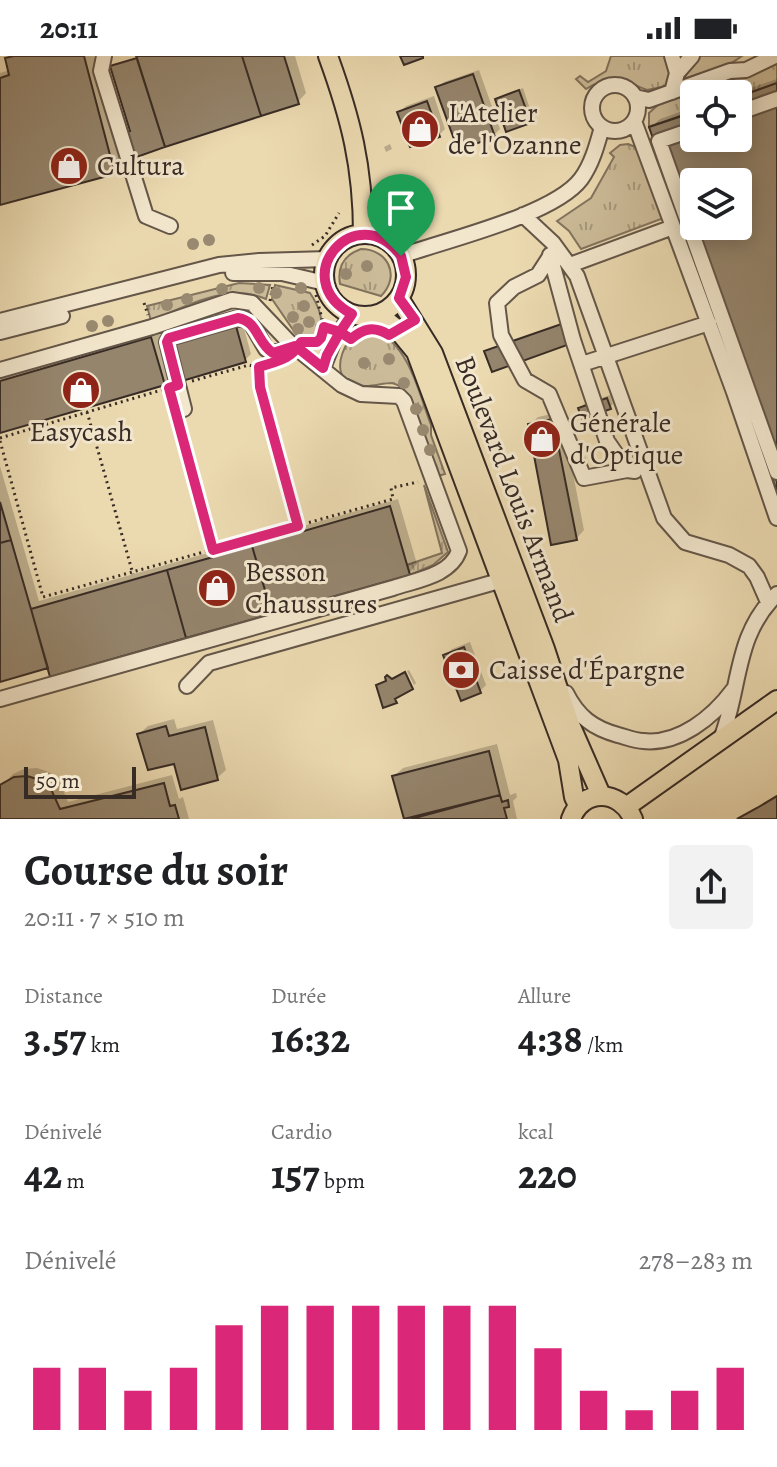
<!DOCTYPE html>
<html lang="fr">
<meta charset="utf-8">
<style>
:root{--surface:#fff;--page:#f2f2f2;--text:#202124;--muted:#757577;--accent:#db2777}
body{margin:0;font-family:Alegreya,serif;background:var(--page);color:var(--text);height:100vh;display:flex;flex-direction:column;font-size:30px;white-space:nowrap}
*{box-sizing:border-box;margin:0}
p{font-size:26px;color:var(--muted)}
.icon{flex:none;width:44px;height:44px;fill:none;stroke:currentColor;stroke-width:2;stroke-linecap:round;stroke-linejoin:round}
.map{position:relative;height:763px;overflow:hidden}
.panel{display:flex;flex-direction:column;background:var(--surface);flex:1}
.panel>*{flex:none}
.tools{position:absolute;left:680px;top:24px;display:grid;gap:16px}
.tools a{display:grid;place-items:center;width:72px;height:72px;border-radius:8px;background:var(--surface);box-shadow:0 4px 20px #0003;font-size:40px}
.scale{position:absolute;left:24px;bottom:20px;width:112px;box-sizing:border-box;padding-left:8px;border:4px solid #372b25;border-top:0;font-size:22px;line-height:28px;white-space:nowrap;color:#372b25;-webkit-text-stroke:6px #f2e6cc;paint-order:stroke}
.pin{position:absolute;display:grid;place-items:center;width:68px;height:68px;color:#fff;margin:-82px -34px;border-radius:50% 50% 50% 0;rotate:-45deg;box-shadow:0 0 8px #0007}
.pin .icon{rotate:45deg}
.round{display:grid;place-items:center;flex:none;width:84px;height:84px;border-radius:8px;background:var(--page)}
.overview{display:flex;align-items:center;justify-content:space-between;height:136px;padding:0 24px}
h1{font-size:44px;font-weight:700;line-height:60px}
.figures{display:grid;grid-template-columns:repeat(3,1fr);gap:12px;height:136px;padding:8px 24px}
.figures div{display:grid;align-content:center}
.figures b{font-size:40px;font-weight:700}
.figures small{font-size:22px;font-weight:400}
.figures p{font-size:22px}
.chart{height:224px;padding:16px 24px}
.chart p{display:flex;justify-content:space-between}
.chart svg{width:100%;height:144px;margin-top:8px;stroke:var(--accent);stroke-width:6}
.status{display:flex;justify-content:space-between;align-items:center;height:56px;padding:0 40px;background:var(--surface);direction:ltr}
.status svg{height:22px;fill:currentColor}
.map>svg:first-child{display:block}
.grass{fill:url(#grass-tufts);stroke:#82735e;stroke-width:2}
.shadow{fill:#0003;fill-rule:evenodd}
.building{fill:#95856d;stroke:#372b25;stroke-width:2;fill-rule:evenodd}
.lines{fill:none;stroke-linecap:round;stroke-linejoin:round}
.minor-casing{stroke:#645648;stroke-width:18}
.major-casing{stroke:#372b25;stroke-width:22}
.path{stroke:#372b25;stroke-width:3;stroke-dasharray:2 4;stroke-linecap:butt}
.minor{stroke:#f2e6cc;stroke-width:14}
.major{stroke:#ebd9b0;stroke-width:18}
.tree{fill:#988970}
.route-casing{stroke:#fff;stroke-width:16}
.route{stroke:#db2777;stroke-width:10}
.labels{text-anchor:middle;dominant-baseline:central;stroke-width:6;stroke-linejoin:round;paint-order:stroke}
.poi-label{font-size:28px;fill:#372b25;stroke:#f2e6cc;text-anchor:start}
.street-label{font-size:28px;fill:#372b25;stroke:#f2e6cc}
</style>
<div class="status"><b>20:11</b><svg viewBox="0 0 49 12"><path d="M0 12V9h3v3zM5 12V6h3v6zM10 12V3h3v9zM15 12V0h3v12zM26 1h20v11H26zM47 4h2v5h-2z"/></svg></div>
<div class="map">
<svg width="777" height="763" viewBox="0 0 777 763">
<defs>
<pattern id="grass-tufts" width="24" height="20" patternUnits="userSpaceOnUse" patternTransform="scale(2)"><rect width="24" height="20" fill="#ccbb98"/><path d="M3 7l-1-3M5 7V3M7 7l1-3M15 17l-1-3M17 17v-4M19 17l1-3" fill="none" stroke="#a6987c"/></pattern>
</defs>
<rect width="100%" height="100%" fill="#ebd9b0"/>
<filter id="stains"><feTurbulence type="fractalNoise" baseFrequency=".0025" numOctaves="4"/><feColorMatrix values="0 0 0 0 .2 0 0 0 0 .09 0 0 0 0 .02 0 0 0 .5 -.17"/></filter>
<radialGradient id="worn" r=".72"><stop offset=".6" stop-color="#630" stop-opacity="0"/><stop offset="1" stop-color="#630" stop-opacity=".3"/></radialGradient>
<path class="grass" d="M611 0H668L672 11 667 30 647 34C619 23 615 16 586 33L576 23 580 20 588 26 606 15Z
M699 0H742L733 6 683 25 693 5Z
M777 8V27L738 41V38H694V55L649 71V57L659 48Z
M628 88 638 92 662 158 661 163 581 193 569 175 557 165 591 142 614 101 610 97 620 89Z
M361 193C388 193 401 220 381 240L340 228C337 210 344 199 361 193Z
M239 227 270 229 266 243C229 226 184 251 151 265L147 250Z
M275 229 310 237C319 250 327 269 316 284L310 286 298 281 272 243Z
M376 275C410 290 419 338 431 369V379L445 418 437 420 408 342 398 329 392 327C383 327 375 330 366 330 334 330 336 305 349 284L354 287 364 277Z
M424 429 448 496 433 509 410 519 407 509 442 497Z"/>
<path class="shadow" d="M10 0H94L122 107 114 116 0 147V17L10 14 7 3Z
M139 0H295L306 37 298 46 129 76 131 74Z
M479 14 500 73 494 79 437 32 444 26Z
M777 23V430L651 71 660 63 694 51V82H738V38H733ZM694 126H738V170H694Z
M523 32 533 62 529 66 497 43Z
M434 40 445 73 439 79 400 56 406 50Z
M390 88 392 93 386 96 384 91Z
M242 265 251 298 245 304 174 289 180 283Z
M159 274 172 319 164 328 0 375V320Z
M610 339 613 348 609 352H580L584 348Z
M561 356 584 474 576 483 530 369 538 361Z
M0 410 39 545 398 443 417 508 409 517 0 624Z
M470 586 486 629 480 635 446 599 452 593Z
M409 614 416 627 414 629 407 615Z
M174 663 177 673 213 664 226 714 217 722 175 705 139 678 148 670Z
M497 688 510 739 516 737 517 741 513 745 517 763H406L394 720 403 712Z
M37 712 49 716 59 724 68 746 172 719 179 743 183 741 189 763H0V732L13 718 24 713Z
M777 739V763H736Z"/>
<path class="building" d="M14 0H84L115 118 0 149V22L9 19 5 2Z
M136 0H242L261 60 165 91Z
M242 0H284L299 48 261 60Z
M400 0H423V2L404 9Z
M137 2 165 91 134 102 126 76 130 75 110 10Z
M473 18 495 81 458 94 435 31Z
M777 27V435L759 390 649 71 694 56V82H738V41ZM694 126H738V170H694Z
M519 34 531 67 506 76 495 43Z
M427 45 440 81 410 91 397 56Z
M573 264 581 284 492 316 484 295Z
M236 270 246 306 182 325 171 289Z
M151 281 165 329 0 377V325Z
M607 342 611 353 582 363 578 352Z
M553 363 577 484 551 489 528 368Z
M0 446 11 484 0 487Z
M390 450 410 519 272 558 252 490Z
M11 484 48 612 0 626V487Z
M252 490 272 558 186 582 167 514Z
M167 514 186 582 50 621 31 553Z
M464 591 481 637 461 645 443 599Z
M405 616 413 633 395 643 397 647 383 652 376 629 386 625 385 621 387 619 392 623Z
M166 670 169 680 205 671 218 724 181 734 174 708 148 714 137 678Z
M489 695 500 739 404 763 392 720Z
M27 720 40 724 51 733 60 753 164 727 170 750 175 749 179 763H0V729L14 721Z
M500 739 502 746 508 744 509 751 504 752 507 763H411Z
M777 740V763H737L757 752Z"/>
<g class="lines">
<g class="minor-casing">
<path id="minor" d="M104 0 101 15 146 160 170 170
M672 0 677 17 672 36
M677 17 692 0
M592 52a23 23 0 1 1 46 0a23 23 0 1 1-46 0Z
M635 41 649 44 730 15 746 14 775 0
M738 57 777 43
M634 65 734 336 777 462
M694 73 659 85 777 416
M523 159 553 187 577 220 664 462 685 486 729 499 749 510 757 521 768 546
M550 199 573 284 607 385 627 414 635 415
M401 200C446 184 554 159 581 123 592 108 597 89 602 71
M549 202 538 219 514 231 497 247 501 279 525 324 549 338 584 422 627 414
M570 209 673 171
M233 217H282L325 227
M0 265 219 209 259 205 328 203
M0 276 62 260
M582 308 709 267
M323 312 334 284 352 258
M0 314 152 271 232 244 252 247 289 286 342 329 361 338 399 340 404 345 459 495C450 520 416 524 393 532L0 643
M184 353 167 286 169 282 238 262 250 265 266 293 273 297 295 290
M187 630 209 607 499 525
M566 637C578 661 593 672 618 679 626 681 635 685 643 685 679 689 713 661 733 634
M721 683C741 632 734 579 777 538"/>
</g>
<g class="major-casing">
<path id="major" d="M328 0C351 63 363 111 363 178
M324 219a41 41 0 1 1 82 0a41 41 0 1 1-82 0Z
M399 242 433 297 545 593 569 666 601 739
M378 258 398 274 416 296 568 704 574 741 578 749
M626 751 777 644
M571 763C582 732 621 733 633 763"/>
</g>
<path class="path" d="M312 189 325 180 339 157
M316 239 324 271
M270 245 273 229
M144 247 148 259
M267 308 259 311 260 331 298 470
M192 325 249 309 257 311
M87 356 133 518
M178 367 213 494
M0 382 165 333
M0 385 43 541 393 443 391 432 418 426"/>
<use href="#minor" class="minor"/>
<use href="#major" class="major"/>
</g>
<g class="tree">
<circle cx="209" cy="184" r="6"/>
<circle cx="193" cy="188" r="6"/>
<circle cx="367" cy="210" r="6"/>
<circle cx="346" cy="218" r="6"/>
<circle cx="259" cy="232" r="6"/>
<circle cx="301" cy="232" r="6"/>
<circle cx="222" cy="233" r="6"/>
<circle cx="276" cy="237" r="6"/>
<circle cx="187" cy="243" r="6"/>
<circle cx="167" cy="249" r="6"/>
<circle cx="304" cy="250" r="6"/>
<circle cx="293" cy="261" r="6"/>
<circle cx="108" cy="265" r="6"/>
<circle cx="309" cy="266" r="6"/>
<circle cx="92" cy="270" r="6"/>
<circle cx="298" cy="273" r="6"/>
<circle cx="389" cy="303" r="6"/>
<circle cx="364" cy="307" r="6"/>
<circle cx="404" cy="327" r="6"/>
<circle cx="416" cy="353" r="6"/>
<circle cx="423" cy="374" r="6"/>
<circle cx="430" cy="394" r="6"/>
</g>
<g class="lines">
<g class="route-casing">
<path id="route" d="M401 200C357 140 285 222 352 258L340 276 324 271 321 282 317 286H301C292 303 278 305 259 311L260 331 298 470 213 494 169 332 178 329 167 286 169 282 238 262C258 265 257 287 273 297L295 290 298 292 323 312 327 299 340 276 351 283C364 272 374 270 389 279L415 264 399 242 406 221 401 200"/>
</g>
<use href="#route" class="route"/>
</g>
<defs>
<g id="shop-disc" transform="scale(2)"><circle r="9.5" fill="#8f2418" stroke="#f2e6cc"/><path d="M-5-2.5h2.3a2.7 3.5 0 0 1 5.4 0H5L5.5 6h-11ZM-1.5-2.5h3a1.5 2.3 0 0 0-3 0Z" fill="#fff"/></g>
<g id="bank-disc" transform="scale(2)"><circle r="9.5" fill="#8f2418" stroke="#f2e6cc"/><path d="M-6-4H6V4H-6ZM0-2.3a2.3 2.3 0 1 0 0 4.6a2.3 2.3 0 1 0 0-4.6Z" fill="#fff"/></g>
</defs>
<g fill-rule="evenodd">
<use href="#shop-disc" x="420" y="73"/>
<use href="#shop-disc" x="69" y="110"/>
<use href="#shop-disc" x="81" y="334"/>
<use href="#shop-disc" x="542" y="383"/>
<use href="#shop-disc" x="217" y="532"/>
<use href="#bank-disc" x="461" y="614"/>
</g>
<g class="labels">
<g class="poi-label">
<text x="448" y="57">L'Atelier<tspan x="448" dy="32">de l'Ozanne</tspan></text>
<text x="97" y="110">Cultura</text>
<text x="570" y="367">Générale<tspan x="570" dy="32">d'Optique</tspan></text>
<text x="81" y="376" text-anchor="middle">Easycash</text>
<text x="245" y="516">Besson<tspan x="245" dy="32">Chaussures</tspan></text>
<text x="489" y="614">Caisse d'Épargne</text>
</g>
<g class="street-label">
<text transform="translate(514 433) rotate(69)">Boulevard Louis Armand</text>
</g>
</g>
<rect width="100%" height="100%" filter="url(#stains)"/>
<rect width="100%" height="100%" fill="url(#worn)"/>
</svg>
<div class="tools">
<a><svg class="icon" aria-label="locate" viewBox="0 0 24 24"><circle cx="12" cy="12" r="6"/><path d="M12 2v4M12 18v4M2 12h4M18 12h4"/></svg></a>
<a><svg class="icon" aria-label="layers" viewBox="0 0 24 24"><path d="M12 4l9 5-9 5-9-5zM3 14l9 5 9-5"/></svg></a>
</div>
<div class="scale">50 m</div>
<div class="pin" style="left:401px;top:200px;background:#1e9e55"><svg class="icon" aria-label="arrive" viewBox="0 0 24 24"><path d="M6 21V4h12l-3 4 3 4H6"/></svg></div>
</div>
<section class="panel">
<div class="overview"><div><h1>Course du soir</h1><p>20:11 · 7 × 510 m</p></div><a class="round"><svg class="icon" aria-label="share" viewBox="0 0 24 24"><path d="M12 15V3M7 8l5-5 5 5M5 13v7h14v-7"/></svg></a></div>
<div class="figures">
<div><p>Distance</p><b>3.57<small> km</small></b></div>
<div><p>Durée</p><b>16:32</b></div>
<div><p>Allure</p><b>4:38<small> /km</small></b></div>
</div>
<div class="figures">
<div><p>Dénivelé</p><b>42<small> m</small></b></div>
<div><p>Cardio</p><b>157<small> bpm</small></b></div>
<div><p>kcal</p><b>220</b></div>
</div>
<div class="chart"><p><span>Dénivelé</span>278–283 m</p>
<svg viewBox="0 0 160 44" preserveAspectRatio="none"><path d="M5 44V25M15 44V25M25 44V32M35 44V25M45 44V12M55 44V6M65 44V6M75 44V6M85 44V6M95 44V6M105 44V6M115 44V19M125 44V32M135 44V38M145 44V32M155 44V25"/></svg>
</div>
</section>
